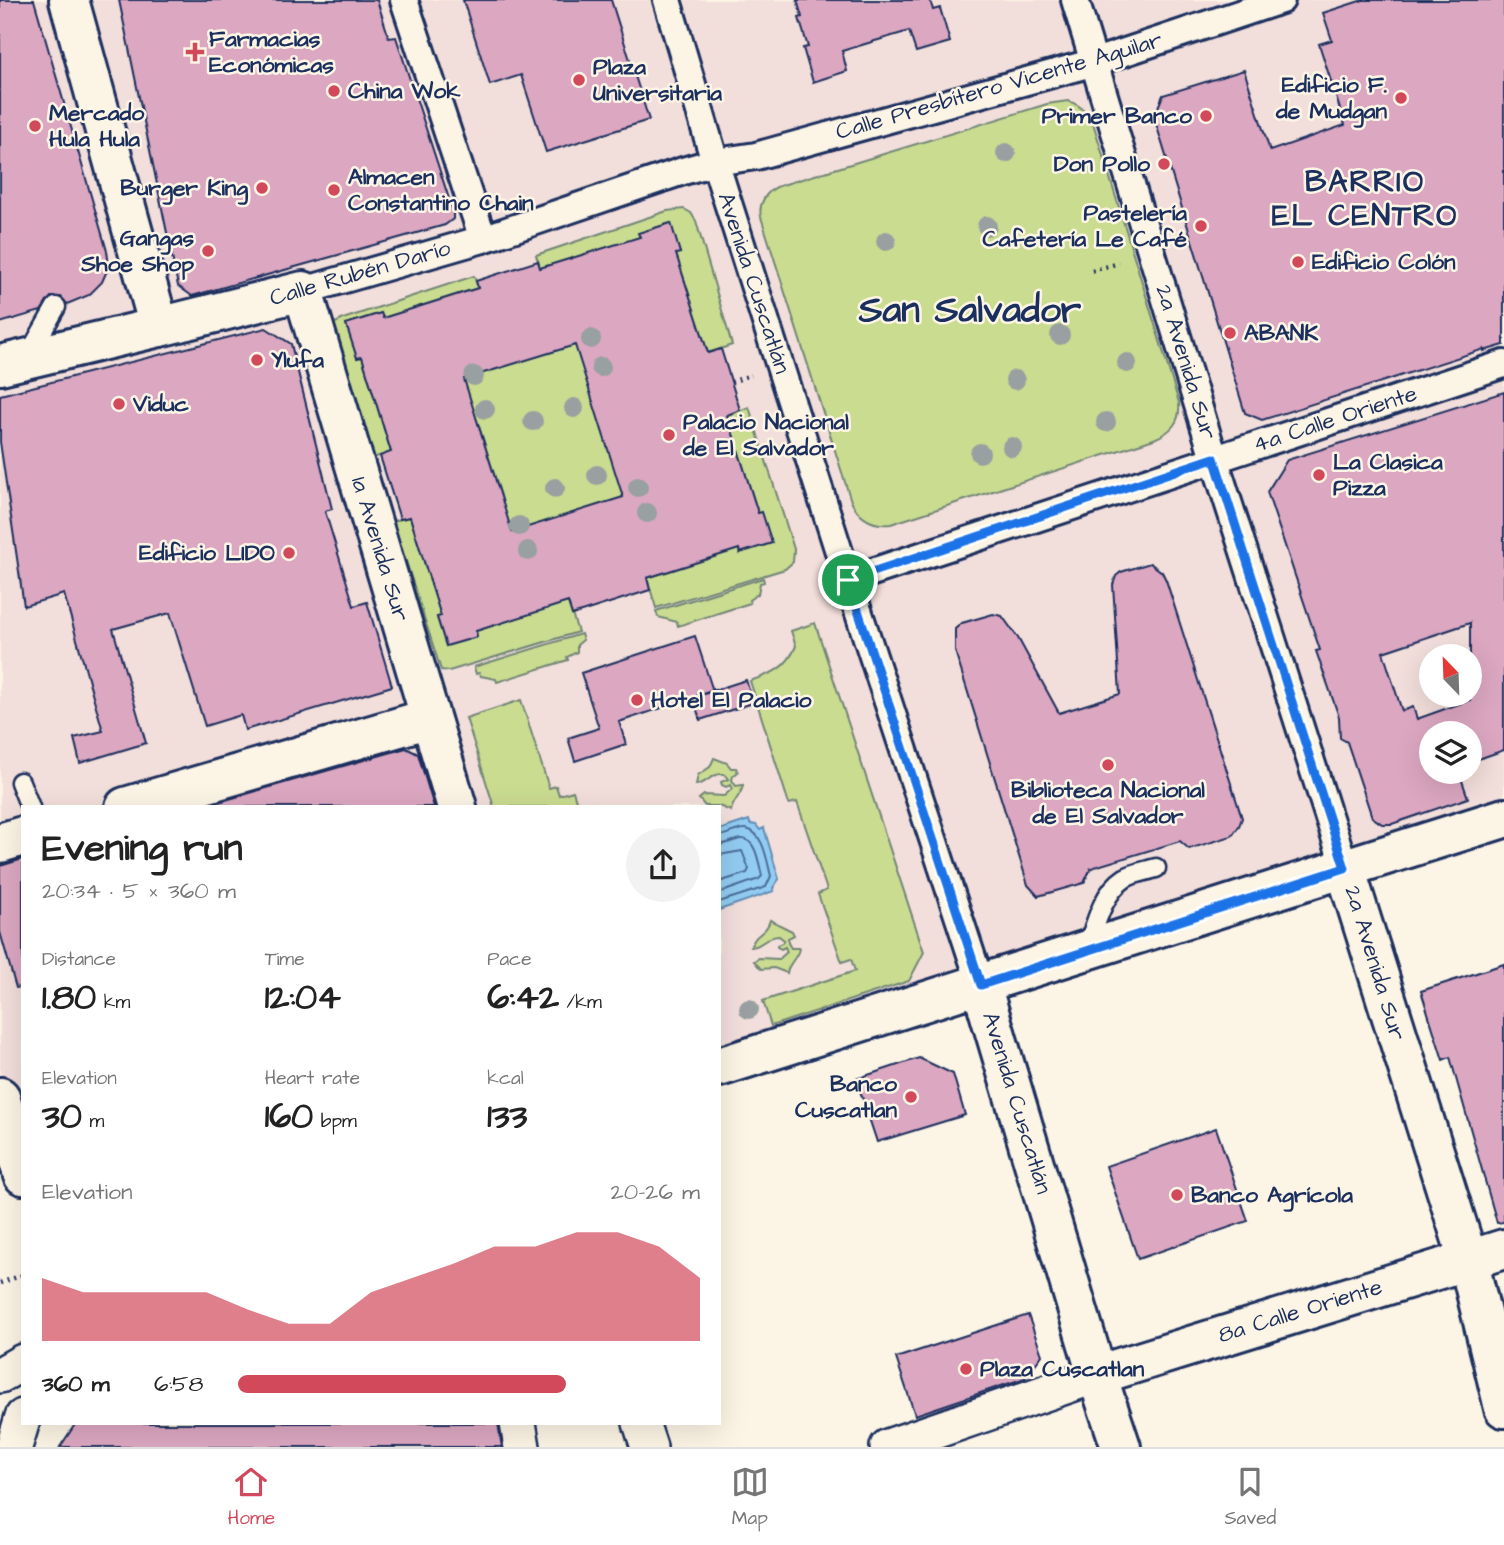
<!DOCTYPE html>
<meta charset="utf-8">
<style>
:root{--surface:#fff;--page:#f2f2f2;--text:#222;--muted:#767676;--line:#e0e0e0;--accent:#d1495b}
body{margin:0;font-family:"Architects Daughter",sans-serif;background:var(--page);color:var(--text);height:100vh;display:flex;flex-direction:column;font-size:26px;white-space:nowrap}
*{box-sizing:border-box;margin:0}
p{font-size:23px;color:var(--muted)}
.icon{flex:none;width:38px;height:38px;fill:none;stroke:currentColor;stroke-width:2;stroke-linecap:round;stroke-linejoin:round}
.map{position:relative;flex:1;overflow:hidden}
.side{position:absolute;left:21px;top:805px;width:700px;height:620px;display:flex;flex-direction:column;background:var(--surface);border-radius:0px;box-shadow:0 7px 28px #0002}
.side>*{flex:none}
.needle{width:46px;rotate:337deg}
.fabs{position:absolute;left:1419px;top:644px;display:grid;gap:14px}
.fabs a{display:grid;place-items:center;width:63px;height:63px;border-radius:50%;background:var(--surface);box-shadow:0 7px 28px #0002;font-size:35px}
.pin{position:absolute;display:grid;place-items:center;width:60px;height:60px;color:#fff;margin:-30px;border:4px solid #fff;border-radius:50%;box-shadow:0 2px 7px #0007}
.round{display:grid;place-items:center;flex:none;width:74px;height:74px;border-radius:37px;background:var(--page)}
.head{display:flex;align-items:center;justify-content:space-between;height:119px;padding:0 21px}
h1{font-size:38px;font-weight:800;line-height:52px}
.figures{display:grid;grid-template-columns:repeat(3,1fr);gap:10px;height:119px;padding:7px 21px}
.figures div{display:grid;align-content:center}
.figures b{font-size:35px;font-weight:800}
.figures small{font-size:19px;font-weight:400}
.figures p{font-size:19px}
.chart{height:196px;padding:14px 21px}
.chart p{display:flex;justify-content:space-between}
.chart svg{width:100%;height:126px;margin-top:7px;fill:var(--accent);opacity:.7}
ul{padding:0 21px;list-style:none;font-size:23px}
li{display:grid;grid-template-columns:112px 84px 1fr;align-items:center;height:52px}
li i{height:18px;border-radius:9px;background:var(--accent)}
.tabs{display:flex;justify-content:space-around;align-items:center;height:98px;border-top:2px solid var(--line);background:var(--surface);font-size:19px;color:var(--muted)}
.tabs a{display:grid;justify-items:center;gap:4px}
.tabs .current{color:var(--accent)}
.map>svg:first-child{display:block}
.built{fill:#f2deda;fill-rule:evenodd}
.green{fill:#cadc90;stroke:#728677;stroke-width:2}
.water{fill:#92ccf2;stroke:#628db7;stroke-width:2}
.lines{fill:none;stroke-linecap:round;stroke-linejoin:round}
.shore{stroke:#4b6e99;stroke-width:2}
.building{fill:#dca7c1;stroke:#1b2f5e;stroke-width:2;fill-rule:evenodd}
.service-casing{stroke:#1b2f5e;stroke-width:23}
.pedestrian-casing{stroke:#1b2f5e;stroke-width:32}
.minor-casing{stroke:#1b2f5e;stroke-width:40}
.tertiary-casing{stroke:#1b2f5e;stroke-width:44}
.secondary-casing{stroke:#1b2f5e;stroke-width:44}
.path{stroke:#1b2f5e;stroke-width:4.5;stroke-dasharray:2 5;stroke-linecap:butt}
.service{stroke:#fcf5e5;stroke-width:18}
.pedestrian{stroke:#fcf5e5;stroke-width:26}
.minor{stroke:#fcf5e5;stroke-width:35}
.tertiary{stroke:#fcf5e5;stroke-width:38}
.secondary{stroke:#fcf5e5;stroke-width:38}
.tree{fill:#98a0a1}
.route-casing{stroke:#fff;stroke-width:14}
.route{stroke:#1a73e8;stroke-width:9}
.poi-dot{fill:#d1495b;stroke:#fcf5e5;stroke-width:2.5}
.labels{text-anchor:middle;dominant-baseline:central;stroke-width:5;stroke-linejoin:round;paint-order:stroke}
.poi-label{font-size:23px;font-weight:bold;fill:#1b2f5e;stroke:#fcf5e5;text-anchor:start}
.street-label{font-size:23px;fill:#1b2f5e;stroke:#fcf5e5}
.district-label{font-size:30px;font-weight:bold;letter-spacing:2px;fill:#1b2f5e;stroke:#fcf5e5}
.town-label{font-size:37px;font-weight:bold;fill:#1b2f5e;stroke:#fcf5e5}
</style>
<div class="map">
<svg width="1504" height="1447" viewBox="0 0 1504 1447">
<rect width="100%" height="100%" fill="#fcf5e5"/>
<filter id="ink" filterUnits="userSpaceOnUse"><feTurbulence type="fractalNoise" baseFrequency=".0143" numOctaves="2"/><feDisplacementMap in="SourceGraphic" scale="14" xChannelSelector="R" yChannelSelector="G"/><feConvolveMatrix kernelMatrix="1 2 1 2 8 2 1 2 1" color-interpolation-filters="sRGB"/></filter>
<g filter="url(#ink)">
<path class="built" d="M0 0H1504V808L719 1054V807H23V1156L0 1082ZM1432 656H1470V695H1432ZM1432 733H1470V772H1432Z"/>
<path class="green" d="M1068 101C1081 105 1088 113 1094 126L1179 403C1181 422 1171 432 1154 439L891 524C873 526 859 518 851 501L761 217C758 204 766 191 779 186L1047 104Z
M684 209 691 213 696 221 732 345 708 353 676 254 680 253 670 223 639 233 640 237 540 268 536 255 667 211Z
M474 276 478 288 383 318 381 313 346 324 357 357H362L391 452 373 458 334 332 335 323 346 318Z
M565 315 673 518 516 567 501 496 477 420 449 352 494 370 574 345Z
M749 407 794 549 793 562 785 569 656 608 647 578 739 549 740 553 758 513 727 415Z
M410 517 441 616 437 618 446 646 477 637 476 631 568 602 578 632 449 671 441 670 393 521Z
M763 578 764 582 760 583 758 594 749 600 750 603 678 626 677 622 658 617 656 611Z
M815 623 924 952 909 981 771 1026 763 1001 855 971 851 959 842 962 818 894 827 890 797 802 789 804 750 681C772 674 787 668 796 646L791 631Z
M581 634 583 640 577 645V652L567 657 568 660 497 682 496 679 481 676 479 673 476 674 474 667Z
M521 700 549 788 556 786 559 795 573 791 578 807H494L466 718Z
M714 758 727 763 731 768H736L738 772 733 776 732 780 736 786 743 785C742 795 733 800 731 811L719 806H705L699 799 704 795 724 796 732 789 730 785 726 787 722 785 721 782 728 779 724 774C711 773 707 784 696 785L698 775 710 767Z
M770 920 792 931 794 935 788 938V943L791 948H799C798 958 788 963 787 973L774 968 761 969 754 961 759 958 779 959 787 952 785 947 781 949 777 947V945L782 943 784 940 779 936C765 936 762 947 751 947 755 932 766 935 770 920Z"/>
<path class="water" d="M749 820 750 824 756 825 760 830 764 828 779 879 773 888 774 891 719 910V830Z"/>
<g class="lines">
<path class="shore" d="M719 836C728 835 738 828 746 829 764 832 767 862 771 876L766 887 719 902
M719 845C727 844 734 840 741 839 756 837 759 865 762 876L759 879 719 893
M719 855 742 851 749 869 747 873 719 882"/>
</g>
<path class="building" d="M0 0H34L107 251 109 266 102 282 89 295 67 304 61 297H51L41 311 0 323Z
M119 0H377L389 38 396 37 453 211V219L445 225 192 296 178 286Z
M463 0H611L649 120 546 152 521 75 490 85Z
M797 0H930L933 10 940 8 950 42 916 52 909 31 875 41 842 51 847 71 813 82 803 48 808 47 799 18 802 17Z
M1363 0H1504V345L1484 351V349L1262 420 1245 413 1154 117 1163 95 1244 70 1270 151 1345 125 1319 44 1332 40 1323 13Z
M671 223 680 253 676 254 708 353 721 349 740 410 727 415 758 513 762 512 772 543 740 553 739 549 647 578 650 590 572 615 568 602 476 631 477 637 446 646 437 617 441 616 410 517 400 519 380 456 391 452 362 357 357 358 346 324 381 313 383 318 478 288 476 281 538 261 540 268 640 237 638 233ZM575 345 623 497 512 532 464 379Z
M266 328 291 344 332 509 325 511 354 606 367 602 392 686 245 730 241 715 205 726 170 613 113 629 146 743 80 763 74 738 103 731 64 594 24 606 0 442V395Z
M1504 392V750L1470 762V733H1432V772H1459L1468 798 1392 824H1382L1372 817 1347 742 1340 738 1339 717 1316 651 1320 650 1267 492 1287 460ZM1470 623V700L1417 719 1413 707 1402 711 1383 652Z
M1150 563 1162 572 1166 580 1242 818 1239 826 1232 836 1189 849 1180 841 1091 868 1084 883 1038 896 1028 885 955 651V629L962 623 993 614 1002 616 1018 638 1059 713 1120 694 1113 585 1116 576 1121 572Z
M695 636 713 691 619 722 626 744 575 761 568 738 599 728 581 673Z
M746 680 753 703 700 720 693 697Z
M406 748 418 754 434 807H216L215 803Z
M23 859V987L16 988 0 932V866Z
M1504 964V1222L1497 1223 1450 1057 1443 1060 1421 991Z
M919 1058 953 1074 965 1115 877 1142 856 1079Z
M1216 1128 1248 1221 1138 1259 1106 1166Z
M1028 1315 1042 1355 1025 1378 915 1415 896 1358Z
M76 1423H498L502 1447H60Z"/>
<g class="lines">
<g class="service-casing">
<path id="service" d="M28 356 56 307
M20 782 30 807
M1087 950C1095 926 1102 893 1125 878 1133 873 1147 871 1156 868"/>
</g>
<g class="pedestrian-casing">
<path id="pedestrian" d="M404 0 483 239
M667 0 715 162 848 580 981 985
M1075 0 1214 458 1345 868
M303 291 483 239 683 171 715 162 756 156 1095 62 1281 0
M848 580 1504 364"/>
</g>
<g class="minor-casing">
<path id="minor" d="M0 1375 23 1362
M518 1423 522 1447
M641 1423 649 1447
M14 1447 23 1417
M888 1447 1097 1375"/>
</g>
<g class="tertiary-casing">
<path id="tertiary" d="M159 327 303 291 457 807
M125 807 430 718
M0 843 23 836
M981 985 1097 1375
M719 1067 1345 868
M0 1097 23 1175"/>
</g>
<g class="secondary-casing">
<path id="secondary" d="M0 365 159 327 69 0
M1504 818 1345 868 1468 1259 1504 1408
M1121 1447 1097 1375 1504 1249"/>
</g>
<path class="path" d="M1092 271 1119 263
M731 382 751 375
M0 1283 23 1275"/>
<use href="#service" class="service"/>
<use href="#pedestrian" class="pedestrian"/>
<use href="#minor" class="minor"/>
<use href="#tertiary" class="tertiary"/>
<use href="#secondary" class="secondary"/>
</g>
<g class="tree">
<circle cx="1006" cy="153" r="10"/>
<circle cx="987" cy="226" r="10"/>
<circle cx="886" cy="241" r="10"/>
<circle cx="1060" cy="335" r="10"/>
<circle cx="591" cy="339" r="10"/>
<circle cx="1127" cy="363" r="10"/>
<circle cx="601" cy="367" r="10"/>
<circle cx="474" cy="376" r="10"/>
<circle cx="1015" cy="380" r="10"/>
<circle cx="574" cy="408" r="10"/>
<circle cx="485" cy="409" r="10"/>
<circle cx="533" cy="421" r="10"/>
<circle cx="1106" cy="422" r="10"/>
<circle cx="1012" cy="447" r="10"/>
<circle cx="980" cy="453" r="10"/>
<circle cx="597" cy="475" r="10"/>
<circle cx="638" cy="487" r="10"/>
<circle cx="555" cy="488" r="10"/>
<circle cx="647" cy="513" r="10"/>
<circle cx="519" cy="526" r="10"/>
<circle cx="528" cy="551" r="10"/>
<circle cx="749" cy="1009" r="10"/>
</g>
</g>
<g class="lines" filter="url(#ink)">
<g class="route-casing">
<path id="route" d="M1214 458 1345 868 981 985 848 580Z"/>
</g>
<use href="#route" class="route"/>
</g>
<g class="poi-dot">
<path d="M191.5 41.5h7v7h7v7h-7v7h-7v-7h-7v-7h7z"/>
<circle cx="579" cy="80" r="7"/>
<circle cx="334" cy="91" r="7"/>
<circle cx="1401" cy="98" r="7"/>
<circle cx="1206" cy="116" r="7"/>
<circle cx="35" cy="126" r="7"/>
<circle cx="1164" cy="164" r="7"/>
<circle cx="262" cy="188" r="7"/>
<circle cx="334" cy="190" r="7"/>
<circle cx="1201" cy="226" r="7"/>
<circle cx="208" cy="251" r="7"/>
<circle cx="1298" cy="262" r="7"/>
<circle cx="1230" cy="333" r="7"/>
<circle cx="257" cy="360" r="7"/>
<circle cx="119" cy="404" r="7"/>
<circle cx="669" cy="435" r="7"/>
<circle cx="1319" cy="475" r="7"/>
<circle cx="289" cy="553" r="7"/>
<circle cx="637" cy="700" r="7"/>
<circle cx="1108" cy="765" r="7"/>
<circle cx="911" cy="1097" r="7"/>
<circle cx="1177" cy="1195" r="7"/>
<circle cx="966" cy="1369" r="7"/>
</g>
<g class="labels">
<g class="poi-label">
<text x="209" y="39">Farmacias<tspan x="209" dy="26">Económicas</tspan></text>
<text x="593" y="67">Plaza<tspan x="593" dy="26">Universitaria</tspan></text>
<text x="1387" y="85" text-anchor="end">Edificio F.<tspan x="1387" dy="26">de Mudgan</tspan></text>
<text x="348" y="91">China Wok</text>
<text x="49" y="113">Mercado<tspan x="49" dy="26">Hula Hula</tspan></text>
<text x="1192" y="116" text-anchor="end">Primer Banco</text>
<text x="1150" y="164" text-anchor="end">Don Pollo</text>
<text x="348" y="177">Almacen<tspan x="348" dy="26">Constantino Chain</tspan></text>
<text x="248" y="188" text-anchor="end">Burger King</text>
<text x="1187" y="213" text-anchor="end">Pastelería<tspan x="1187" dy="26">Cafetería Le Café</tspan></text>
<text x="194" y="238" text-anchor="end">Gangas<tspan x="194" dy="26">Shoe Shop</tspan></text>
<text x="1312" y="262">Edificio Colón</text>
<text x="1244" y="333">ABANK</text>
<text x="271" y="360">Ylufa</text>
<text x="133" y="404">Viduc</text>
<text x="683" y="422">Palacio Nacional<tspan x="683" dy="26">de El Salvador</tspan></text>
<text x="1333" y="462">La Clasica<tspan x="1333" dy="26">Pizza</tspan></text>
<text x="275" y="553" text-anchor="end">Edificio LIDO</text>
<text x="651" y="700">Hotel El Palacio</text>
<text x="1108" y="790" text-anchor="middle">Biblioteca Nacional<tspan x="1108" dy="26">de El Salvador</tspan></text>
<text x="897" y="1084" text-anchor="end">Banco<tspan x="897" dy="26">Cuscatlan</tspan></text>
<text x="1191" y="1195">Banco Agrícola</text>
<text x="980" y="1369">Plaza Cuscatlan</text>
</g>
<g class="street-label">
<text transform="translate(999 86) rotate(-16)">Calle Presbítero Vicente Aguilar</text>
<text transform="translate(360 273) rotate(-16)">Calle Rubén Darío</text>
<text transform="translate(754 283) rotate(72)">Avenida Cuscatlán</text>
<text transform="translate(1186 362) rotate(73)">2a Avenida Sur</text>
<text transform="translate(1335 419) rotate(-18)">4a Calle Oriente</text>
<text transform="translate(380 549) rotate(73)">1a Avenida Sur</text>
<text transform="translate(1375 963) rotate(73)">2a Avenida Sur</text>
<text transform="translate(1017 1103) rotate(73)">Avenida Cuscatlán</text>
<text transform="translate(1300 1311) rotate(-17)">8a Calle Oriente</text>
</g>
<g class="district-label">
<text x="1365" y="182">BARRIO<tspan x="1365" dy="34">EL CENTRO</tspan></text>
</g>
<g class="town-label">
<text x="970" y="311">San Salvador</text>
</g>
</g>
</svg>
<div class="fabs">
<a><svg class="needle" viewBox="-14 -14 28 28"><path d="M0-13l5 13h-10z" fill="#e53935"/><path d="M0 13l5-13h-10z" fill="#767676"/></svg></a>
<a><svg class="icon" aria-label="layers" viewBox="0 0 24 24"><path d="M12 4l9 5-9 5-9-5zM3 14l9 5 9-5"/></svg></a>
</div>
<div class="pin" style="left:848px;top:580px;background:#1e9e55"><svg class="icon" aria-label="arrive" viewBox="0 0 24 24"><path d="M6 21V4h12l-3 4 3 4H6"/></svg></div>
<section class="side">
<div class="head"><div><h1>Evening run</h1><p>20:34 · 5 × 360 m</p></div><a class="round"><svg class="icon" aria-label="share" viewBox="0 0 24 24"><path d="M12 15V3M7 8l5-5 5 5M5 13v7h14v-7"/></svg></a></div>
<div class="figures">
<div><p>Distance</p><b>1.80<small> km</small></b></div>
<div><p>Time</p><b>12:04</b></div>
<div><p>Pace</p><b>6:42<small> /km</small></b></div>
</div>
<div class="figures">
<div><p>Elevation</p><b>30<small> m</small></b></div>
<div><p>Heart rate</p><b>160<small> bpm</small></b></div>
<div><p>kcal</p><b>133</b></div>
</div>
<div class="chart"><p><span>Elevation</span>20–26 m</p>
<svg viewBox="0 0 160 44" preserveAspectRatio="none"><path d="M0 44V22L10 27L20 27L30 27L40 27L50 33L60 38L70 38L80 27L90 22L100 17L110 11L120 11L130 6L140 6L150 11L160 22V44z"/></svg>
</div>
<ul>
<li><b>360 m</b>6:58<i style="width:71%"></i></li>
</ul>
</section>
</div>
<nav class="tabs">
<a class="current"><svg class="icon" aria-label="home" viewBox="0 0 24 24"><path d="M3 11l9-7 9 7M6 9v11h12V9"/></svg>Home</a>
<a><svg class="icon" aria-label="map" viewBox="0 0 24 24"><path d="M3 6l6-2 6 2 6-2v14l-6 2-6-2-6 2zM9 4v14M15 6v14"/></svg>Map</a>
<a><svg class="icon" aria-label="saved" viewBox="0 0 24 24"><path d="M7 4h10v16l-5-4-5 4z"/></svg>Saved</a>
</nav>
